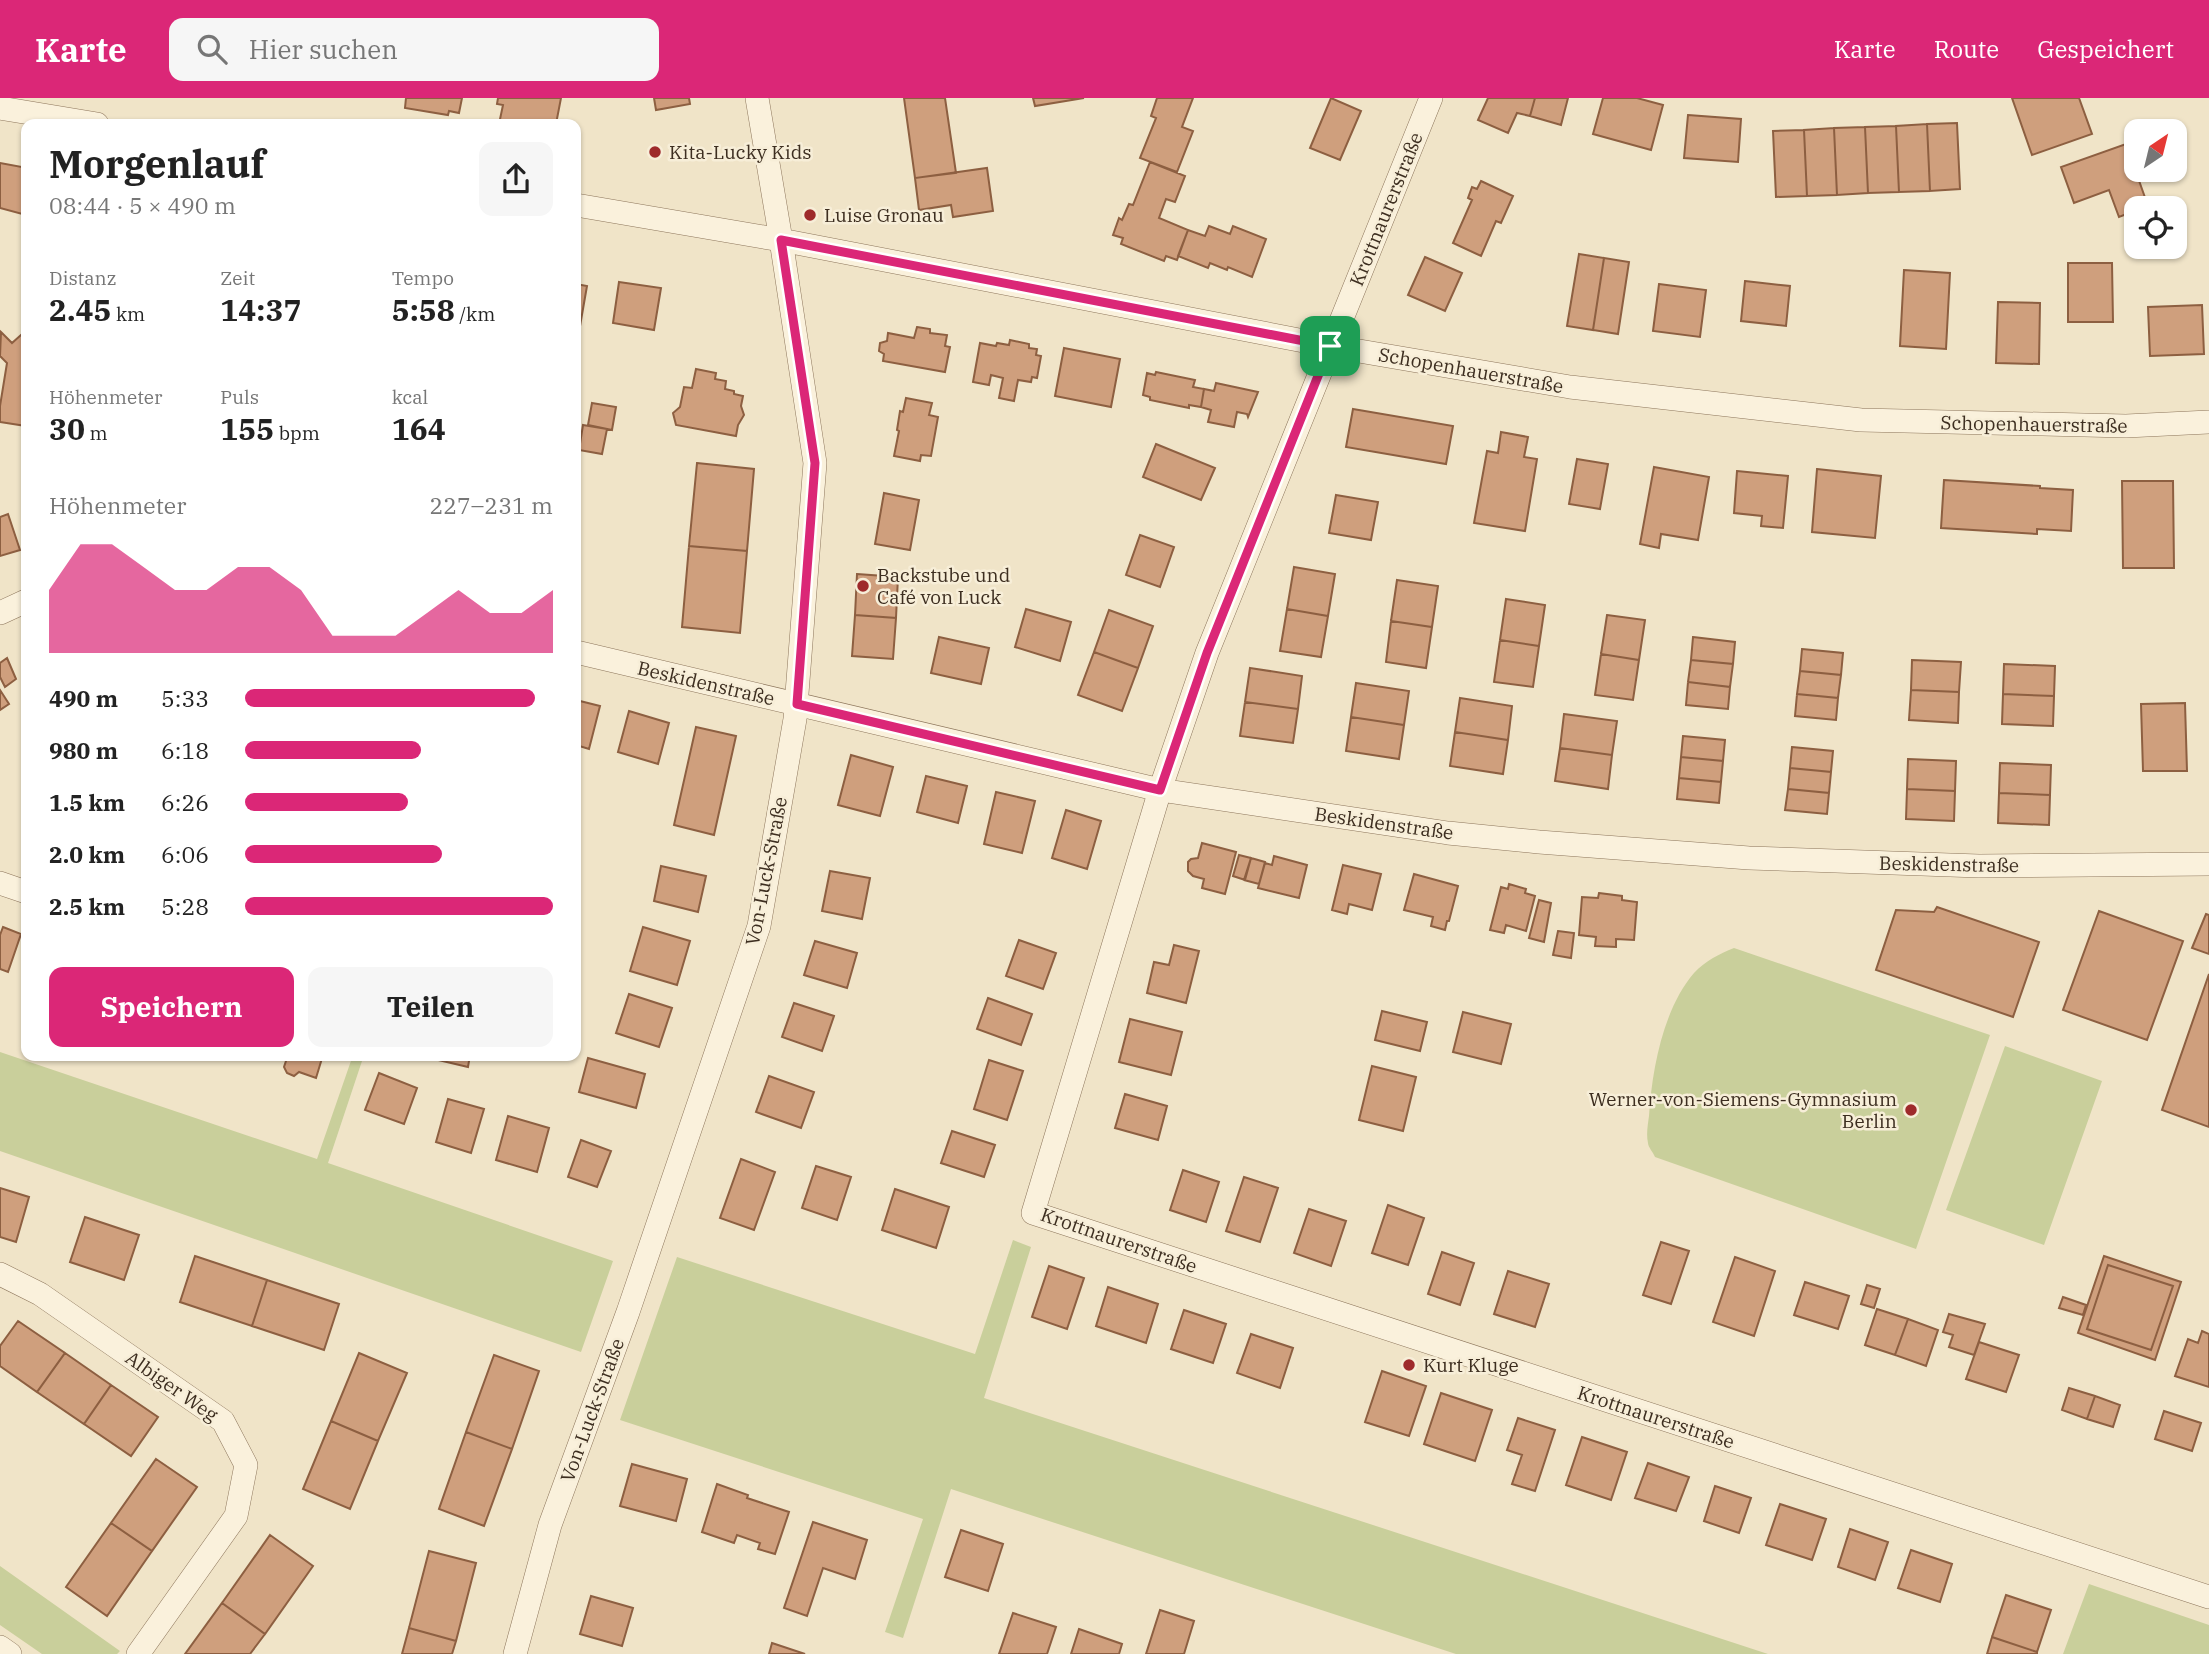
<!DOCTYPE html>
<html lang="de">
<meta charset="utf-8">
<style>
:root{--surface:#fff;--page:#f6f6f6;--text:#222;--muted:#767676;--accent:#db2777}
body{margin:0;font-family:"IBM Plex Serif",serif;background:var(--page);color:var(--text);height:100vh;display:flex;flex-direction:column;font-size:26px;white-space:nowrap}
*{box-sizing:border-box;margin:0}
p{font-size:23px;color:var(--muted)}
.icon{flex:none;width:38px;height:38px;fill:none;stroke:currentColor;stroke-width:2;stroke-linecap:round;stroke-linejoin:round}
.map{position:relative;flex:1;overflow:hidden}
.sheet{position:absolute;left:21px;top:21px;width:560px;height:942px;display:flex;flex-direction:column;background:var(--surface);border-radius:14px;box-shadow:0 2px 5px #0004}
.sheet>*{flex:none}
.needle{width:46px;rotate:35deg}
.buttons{position:absolute;left:2124px;top:21px;display:grid;gap:14px}
.buttons a{display:grid;place-items:center;width:63px;height:63px;border-radius:14px;background:var(--surface);box-shadow:0 2px 5px #0004;font-size:35px}
.pin{position:absolute;display:grid;place-items:center;width:60px;height:60px;color:#fff;margin:-30px;border-radius:14px;box-shadow:0 4px 10px #0006}
.round{display:grid;place-items:center;flex:none;width:74px;height:74px;border-radius:14px;background:var(--page)}
.head{display:flex;align-items:center;justify-content:space-between;height:119px;padding:0 28px}
h1{font-size:38px;font-weight:700;line-height:52px}
.stats{display:grid;grid-template-columns:repeat(3,1fr);gap:10px;height:119px;padding:7px 28px}
.stats div{display:grid;align-content:center}
.stats b{font-size:30px;font-weight:700}
.stats small{font-size:19px;font-weight:400}
.stats p{font-size:19px}
.chart{height:196px;padding:14px 28px}
.chart p{display:flex;justify-content:space-between}
.chart svg{width:100%;height:126px;margin-top:7px;fill:var(--accent);opacity:.7}
.primary-button{display:flex;gap:14px;margin-top:auto;padding:14px 28px}
.primary-button a{flex:1;height:80px;border-radius:14px;background:var(--accent);color:#fff;font-size:28px;font-weight:700;line-height:80px;text-align:center}
.primary-button a+a{background:var(--page);color:var(--text)}
ul{padding:0 28px;list-style:none;font-size:23px}
li{display:grid;grid-template-columns:112px 84px 1fr;align-items:center;height:52px}
li i{height:18px;border-radius:9px;background:var(--accent)}
header{display:flex;align-items:center;gap:42px;box-sizing:border-box;height:98px;padding:0 35px;background:var(--accent);color:#fff}
header strong{font-size:33px}
nav{display:flex;gap:38px;margin-inline-start:auto;font-size:24px}
.search{width:490px;height:63px;background:var(--page);display:flex;align-items:center;gap:18px;box-sizing:border-box;padding:0 24px;border-radius:14px;color:var(--muted);font-size:26px}
.map>svg:first-child{display:block}
.green{fill:#c9cf9b}
.building{fill:#cf9f7d;stroke:#8d5f41;stroke-width:2;fill-rule:evenodd}
.lines{fill:none;stroke-linecap:round;stroke-linejoin:round}
.minor-casing{stroke:#8d765c;stroke-width:24}
.minor{stroke:#faf1dc;stroke-width:23}
.route-casing{stroke:#fff;stroke-width:14}
.route{stroke:#db2777;stroke-width:9}
.poi-dot{fill:#9e2a2b;stroke:#f7eed8;stroke-width:2.5}
.labels{text-anchor:middle;dominant-baseline:central;stroke-width:5;stroke-linejoin:round;paint-order:stroke}
.poi-label{font-size:19px;fill:#3d2e20;stroke:#f7eed8;text-anchor:start}
.street-label{font-size:19px;fill:#3d2e20;stroke:#f7eed8}
</style>
<header>
<strong>Karte</strong>
<div class="search"><svg class="icon" aria-label="search" viewBox="0 0 24 24"><circle cx="10" cy="10" r="6"/><path d="M15 15l6 6"/></svg>Hier suchen</div>
<nav><a>Karte</a><a>Route</a><a>Gespeichert</a></nav>
</header>
<div class="map">
<svg width="2209" height="1556" viewBox="0 0 2209 1556">
<rect width="100%" height="100%" fill="#f0e4c8"/>
<path class="green" d="M1734 850 1990 937 1916 1151 1655 1059C1653 1054 1648 1049 1648 1045 1646 1036 1648 1026 1649 1018 1652 972 1663 911 1694 875 1705 863 1719 856 1734 850Z
M2005 948 2102 983 2044 1147 1946 1112Z
M0 954 317 1061 353 957H364L328 1065 613 1163 581 1254 0 1053Z
M1013 1142 1031 1149 984 1300 1768 1556H1456L951 1391 903 1540 885 1534 923 1421 620 1322 677 1159 975 1256Z
M0 1468 120 1553 117 1556H42L0 1527Z
M2089 1486 2209 1527V1556H2063Z"/>
<path class="building" d="M406 0H462L459 15 449 13 448 17 405 10Z
M498 0H561L556 26H499L503 7 497 6Z
M654 0H689L690 6 656 12Z
M904 0H945L956 75 915 80Z
M1033 0H1084L1035 8Z
M1157 0H1193L1182 29 1193 33 1177 74 1140 60 1156 20 1151 18Z
M1331 0 1361 13 1340 62 1310 50Z
M1488 0H1535L1530 18 1517 15 1508 35 1478 22Z
M1535 0H1568L1561 27 1530 18Z
M1603 0H1637L1663 7 1651 52 1593 36Z
M2012 0H2079L2092 36 2032 57Z
M1688 17 1741 21 1738 64 1684 60Z
M1957 25 1960 91 1930 93 1927 26Z
M1927 26 1930 93 1899 94 1896 28Z
M1896 28 1899 94 1868 95 1865 29Z
M1865 29 1868 95 1837 97 1834 30Z
M1834 30 1837 97 1807 98 1804 32Z
M1804 32 1807 98 1776 99 1773 33Z
M2126 46 2148 108 2137 110V112L2119 119 2109 92 2074 105 2061 69Z
M1150 64 1185 78 1175 104 1166 101 1159 120 1188 132 1177 162 1166 158 1164 163 1121 146 1123 140 1113 137 1119 120 1122 122 1129 106 1133 107Z
M0 65 22 69V74L26 75V117L0 110Z
M987 70 993 113 953 119 951 107 919 112 915 80Z
M1481 83 1513 98 1501 125 1496 123 1481 158 1453 145 1472 102 1468 100 1472 89 1477 91Z
M1209 128 1230 136 1233 128 1266 141 1252 179 1228 169 1227 172 1210 165 1208 170 1178 158 1188 132 1205 138Z
M1579 156 1604 160 1593 232 1567 228Z
M1425 159 1462 175 1445 213 1408 197Z
M1604 160 1629 164 1618 236 1593 232Z
M2068 165H2112L2113 224H2068Z
M1904 172 1950 175 1946 251 1900 248Z
M1745 183 1790 188 1786 228 1741 223Z
M619 184 661 190 654 232 613 225Z
M576 186 587 188 576 251Z
M1659 186 1706 192 1700 239 1653 233Z
M1998 204 2040 205 2039 266 1996 265Z
M2202 207 2204 256 2150 258 2148 209Z
M917 229 930 231V235L947 237 945 248 950 249 945 274 883 263 884 256 879 253 880 245 887 243 888 235 914 240Z
M1 234 12 245 22 236 26 237V328L0 324V308L7 265 0 258Z
M1010 242 1029 246V250L1037 251 1036 257 1041 258 1037 280 1032 279 1031 284 1018 282 1014 303 999 300 1003 280 991 277 989 287 973 284 980 245 996 248 997 245 1009 247Z
M1064 250 1120 261 1111 309 1055 298Z
M696 271 716 275 715 281 726 283 725 291 734 293V296L743 298 741 308 744 317 738 327 736 338 676 327 673 315 680 309 684 289 692 290Z
M1156 274 1195 282 1193 289 1204 291 1201 309 1189 307V310L1150 302V299L1143 297 1147 275 1155 277Z
M1216 285 1258 294 1248 319 1247 316 1237 314 1234 329 1208 324 1211 312 1201 309 1204 291 1214 293Z
M906 300 932 305 929 317 938 319 931 358 921 357 920 363 894 358 899 333 897 332 900 313 903 314Z
M592 305 616 309 612 332 588 327Z
M1353 311 1453 328 1446 366 1346 349Z
M583 327 607 331 602 356 579 352Z
M1501 334 1528 339 1524 359 1537 361 1525 433 1474 425 1487 353 1498 355Z
M1156 346 1215 370 1201 402 1143 379Z
M1577 361 1608 366 1600 411 1569 406Z
M697 365 754 371 747 453 689 448Z
M1654 369 1709 379 1698 442 1661 436 1659 450 1640 446Z
M1817 371 1881 378 1875 440 1812 434Z
M1737 373 1788 378 1783 430 1761 428 1762 418 1734 415Z
M1944 382 2040 388V390L2073 392 2071 433 2037 431V436L1941 430Z
M2122 383H2173L2174 470H2123Z
M884 395 919 402 910 452 875 446Z
M1336 397 1378 404 1371 442 1329 435Z
M8 416 20 452 0 458V419Z
M1140 437 1174 449 1160 489 1126 477Z
M689 448 747 453 740 535 682 529Z
M1294 469 1335 476 1328 518 1287 511Z
M857 476 898 479 896 520 855 517Z
M1397 482 1438 488 1432 529 1391 523Z
M1506 501 1545 507 1539 548 1500 542Z
M1026 511 1071 524 1060 563 1015 549Z
M1287 511 1328 518 1321 559 1280 553Z
M1109 512 1153 528 1138 570 1094 554Z
M855 517 896 520 893 561 852 558Z
M1607 517 1645 522 1639 562 1601 556Z
M1391 523 1432 529 1426 570 1386 564Z
M939 539 989 550 981 586 931 575Z
M1693 539 1735 544 1733 566 1691 562Z
M1500 542 1539 548 1533 589 1494 584Z
M1802 551 1843 555 1841 577 1800 573Z
M1094 554 1138 570 1122 613 1078 597Z
M1601 556 1639 562 1633 602 1595 597Z
M7 560 16 581 5 589 0 579V565Z
M1691 562 1733 566 1730 589 1688 584Z
M1912 562 1961 564 1959 594 1911 592Z
M2004 566 2055 568 2054 598 2003 596Z
M1250 570 1302 578 1298 611 1245 604Z
M1800 573 1841 577 1838 600 1797 596Z
M1688 584 1730 589 1728 611 1686 607Z
M1356 585 1409 593 1404 627 1351 619Z
M0 592 9 606 0 612Z
M1911 592 1959 594 1958 625 1909 622Z
M1797 596 1838 600 1836 622 1795 618Z
M2003 596 2054 598 2053 628 2002 626Z
M1460 600 1512 608 1508 642 1455 634Z
M576 602 600 608 589 651 576 647Z
M1245 604 1298 611 1293 645 1240 638Z
M2185 605 2187 673H2143L2141 606Z
M629 613 669 625 658 666 618 654Z
M1564 616 1617 623 1612 657 1560 650Z
M1351 619 1404 627 1399 661 1346 653Z
M696 629 736 638 714 737 674 727Z
M1455 634 1508 642 1503 676 1450 668Z
M1683 638 1725 642 1723 663 1681 659Z
M1792 649 1833 653 1831 674 1790 670Z
M1560 650 1612 657 1608 691 1555 683Z
M851 657 893 669 880 718 838 707Z
M1681 659 1723 663 1721 684 1679 680Z
M1908 661 1956 663 1955 693 1907 691Z
M2000 665 2051 667 2050 697 1999 695Z
M1790 670 1831 674 1829 695 1788 691Z
M926 678 967 688 958 725 917 714Z
M1679 680 1721 684 1719 705 1677 701Z
M1788 691 1829 695 1827 716 1785 712Z
M1907 691 1955 693 1954 723 1906 721Z
M996 694 1035 703 1022 755 984 746Z
M1999 695 2050 697 2049 727 1998 725Z
M1066 712 1101 723 1087 771 1052 760Z
M1202 745 1236 754 1225 796 1202 790 1204 781 1193 778 1188 773V764L1191 761 1198 760Z
M1239 757 1251 760 1245 782 1233 778Z
M1274 758 1307 767 1299 800 1258 790 1265 765 1272 767Z
M1251 760 1265 764 1259 786 1244 782Z
M1343 767 1381 776 1372 812 1349 806 1347 816 1332 812Z
M661 768 706 778 698 814 654 803Z
M830 773 870 780 862 821 822 813Z
M1414 776 1458 788 1449 823H1447L1445 832 1431 828 1433 819 1404 812Z
M1509 786 1526 791 1525 795 1535 798 1526 833 1506 827 1504 835 1490 832 1501 789 1508 791Z
M1599 795 1622 798V802L1637 804 1634 842 1616 841V849L1595 848 1596 839 1579 837 1582 799 1598 800Z
M1539 802 1551 805 1544 844 1529 840Z
M1937 809 2039 844 2013 919 1876 872 1896 812 1934 814Z
M2099 813 2183 843 2147 942 2063 912Z
M2206 816 2209 817V856L2192 850Z
M3 829 21 836 8 874 0 871V837Z
M643 829 690 843 677 887 630 873Z
M1558 833 1574 835 1571 860 1553 857Z
M1019 842 1056 855 1043 891 1006 878Z
M815 843 857 855 847 890 804 877Z
M1174 847 1199 853 1186 905 1147 895 1154 864 1169 867Z
M2209 876V1029L2162 1012Z
M629 896 672 910 659 949 616 935Z
M988 900 1032 916 1021 947 977 931Z
M794 905 834 918 822 953 782 939Z
M1382 913 1427 924 1420 953 1375 942Z
M1463 914 1511 926 1501 966 1453 954Z
M1130 921 1182 934 1171 977 1119 964Z
M288 957H323L316 980 299 974 294 978 287 975 284 969Z
M435 957H470L468 969 434 961Z
M588 960 645 976 636 1010 579 994Z
M989 962 1023 973 1007 1022 974 1011Z
M1372 968 1416 979 1403 1033 1359 1022Z
M379 975 417 990 404 1026 365 1012Z
M769 978 814 994 801 1030 756 1014Z
M1125 996 1167 1008 1158 1042 1115 1030Z
M448 1001 484 1011 471 1055 436 1044Z
M508 1018 549 1030 537 1074 496 1062Z
M952 1033 995 1047 984 1079 941 1065Z
M581 1042 611 1053 597 1089 568 1079Z
M741 1061 775 1074 754 1132 720 1120Z
M816 1068 851 1079 837 1122 802 1110Z
M1183 1072 1219 1084 1206 1124 1170 1112Z
M1244 1079 1278 1090 1260 1144 1226 1133Z
M0 1090 29 1099 16 1144 0 1139Z
M895 1091 949 1109 936 1150 882 1132Z
M1388 1107 1424 1120 1408 1167 1372 1155Z
M1309 1111 1346 1123 1331 1168 1294 1155Z
M85 1119 139 1137 124 1182 70 1164Z
M1661 1144 1689 1153 1671 1206 1643 1197Z
M1442 1154 1474 1165 1460 1207 1428 1196Z
M195 1158 267 1182 252 1228 180 1204Z
M2104 1158 2181 1184 2155 1262 2078 1235ZM2108 1167 2173 1188 2151 1252 2087 1231Z
M1735 1159 1775 1173 1754 1238 1713 1224Z
M2108 1167 2173 1188 2151 1252 2087 1231Z
M1049 1168 1084 1180 1067 1231 1032 1219Z
M1508 1173 1549 1186 1535 1229 1494 1216Z
M267 1182 339 1206 324 1252 252 1228Z
M1805 1184 1849 1198 1838 1231 1794 1217Z
M1867 1187 1880 1191 1874 1210 1861 1206Z
M1108 1189 1158 1206 1146 1245 1096 1228Z
M2063 1199 2086 1207 2083 1217 2059 1210Z
M1877 1211 1908 1221 1895 1257 1865 1247Z
M1184 1212 1226 1226 1213 1265 1171 1251Z
M1949 1216 1985 1226 1974 1257 1949 1249 1953 1237 1943 1234Z
M1908 1221 1938 1232 1926 1268 1895 1257Z
M18 1223 65 1255 37 1294 0 1268V1248Z
M2202 1233 2209 1236V1289L2175 1278 2188 1241 2198 1245Z
M1251 1236 1293 1250 1280 1290 1237 1275Z
M1979 1244 2019 1257 2006 1294 1966 1281Z
M65 1255 111 1287 84 1326 37 1294Z
M359 1255 407 1275 378 1343 331 1323Z
M494 1257 539 1273 512 1351 466 1334Z
M1382 1273 1426 1288 1409 1338 1365 1324Z
M111 1287 158 1319 131 1358 84 1326Z
M2069 1290 2095 1298 2087 1321 2062 1312Z
M1441 1295 1492 1312 1475 1363 1424 1346Z
M2095 1298 2120 1307 2113 1329 2087 1321Z
M2164 1313 2201 1325 2192 1353 2155 1341Z
M1518 1320 1555 1332 1535 1393 1512 1386 1522 1357 1507 1352Z
M331 1323 378 1343 350 1411 303 1391Z
M466 1334 512 1351 484 1428 439 1411Z
M1582 1339 1627 1354 1611 1402 1566 1387Z
M156 1361 197 1389 152 1453 111 1425Z
M1648 1365 1689 1379 1676 1413 1635 1400Z
M632 1366 687 1381 676 1423 620 1408Z
M717 1386 748 1397 747 1400 789 1414 775 1456 758 1451 760 1445 737 1437 734 1445 702 1434Z
M1715 1388 1751 1400 1739 1435 1704 1423Z
M1780 1406 1826 1421 1812 1462 1766 1447Z
M813 1424 867 1442 855 1481 823 1470 807 1518 784 1510Z
M111 1425 152 1453 107 1518 66 1489Z
M1850 1431 1888 1444 1875 1482 1838 1469Z
M961 1432 1003 1446 988 1493 945 1479Z
M270 1437 313 1468 265 1536 222 1505Z
M1911 1452 1952 1466 1940 1504 1898 1490Z
M429 1453 476 1465 456 1543 409 1530Z
M2006 1497 2051 1512 2037 1554 1992 1539Z
M591 1498 633 1510 622 1548 580 1536Z
M222 1505 265 1536 250 1556H185Z
M1160 1512 1194 1523 1184 1556H1146Z
M1013 1515 1056 1529 1047 1556H999Z
M409 1530 456 1543 452 1556H402Z
M1079 1531 1122 1546 1119 1556H1071Z
M1992 1539 2037 1554V1556H1987Z
M772 1545 805 1556H769Z"/>
<g class="lines">
<g class="minor-casing">
<path id="minor" d="M1431 0 1207 555 1160 692 1033 1115 2209 1499
M0 10 97 26
M576 107 781 142 1330 248 1570 289 1861 322 2126 328 2209 324
M0 515 26 503
M576 554 1160 692 1448 735 1539 744 1749 760 1979 768 2209 766
M0 785 26 794
M0 1176 40 1196 223 1323 246 1367 236 1418 138 1556
M0 1549 10 1556
M515 1556 550 1427 628 1214 759 828 795 621 815 365 781 142 757 0"/>
</g>
<use href="#minor" class="minor"/>
</g>
<g class="lines">
<g class="route-casing">
<path id="route" d="M781 142 1330 248 1207 555 1160 692 797 606 815 365Z"/>
</g>
<use href="#route" class="route"/>
</g>
<g class="poi-dot">
<circle cx="655" cy="54" r="7"/>
<circle cx="810" cy="117" r="7"/>
<circle cx="863" cy="488" r="7"/>
<circle cx="1911" cy="1012" r="7"/>
<circle cx="1409" cy="1267" r="7"/>
</g>
<g class="labels">
<g class="poi-label">
<text x="669" y="54">Kita-Lucky Kids</text>
<text x="824" y="117">Luise Gronau</text>
<text x="877" y="477">Backstube und<tspan x="877" dy="22">Café von Luck</tspan></text>
<text x="1897" y="1001" text-anchor="end">Werner-von-Siemens-Gymnasium<tspan x="1897" dy="22">Berlin</tspan></text>
<text x="1423" y="1267">Kurt Kluge</text>
</g>
<g class="street-label">
<text transform="translate(1386 111) rotate(-68)">Krottnaurerstraße</text>
<text transform="translate(1471 272) rotate(10)">Schopenhauerstraße</text>
<text transform="translate(2034 326) rotate(1)">Schopenhauerstraße</text>
<text transform="translate(706 585) rotate(13)">Beskidenstraße</text>
<text transform="translate(1384 725) rotate(8)">Beskidenstraße</text>
<text transform="translate(1949 766) rotate(1)">Beskidenstraße</text>
<text transform="translate(766 773) rotate(-79)">Von-Luck-Straße</text>
<text transform="translate(1119 1142) rotate(19)">Krottnaurerstraße</text>
<text transform="translate(172 1288) rotate(35)">Albiger Weg</text>
<text transform="translate(592 1312) rotate(-70)">Von-Luck-Straße</text>
<text transform="translate(1656 1319) rotate(18)">Krottnaurerstraße</text>
</g>
</g>
</svg>
<div class="buttons">
<a><svg class="needle" viewBox="-14 -14 28 28"><path d="M0-13l5 13h-10z" fill="#e53935"/><path d="M0 13l5-13h-10z" fill="#767676"/></svg></a>
<a><svg class="icon" aria-label="locate" viewBox="0 0 24 24"><circle cx="12" cy="12" r="6"/><path d="M12 2v4M12 18v4M2 12h4M18 12h4"/></svg></a>
</div>
<div class="pin" style="left:1330px;top:248px;background:#1e9e55"><svg class="icon" aria-label="arrive" viewBox="0 0 24 24"><path d="M6 21V4h12l-3 4 3 4H6"/></svg></div>
<section class="sheet">
<div class="head"><div><h1>Morgenlauf</h1><p>08:44 · 5 × 490 m</p></div><a class="round"><svg class="icon" aria-label="share" viewBox="0 0 24 24"><path d="M12 15V3M7 8l5-5 5 5M5 13v7h14v-7"/></svg></a></div>
<div class="stats">
<div><p>Distanz</p><b>2.45<small> km</small></b></div>
<div><p>Zeit</p><b>14:37</b></div>
<div><p>Tempo</p><b>5:58<small> /km</small></b></div>
</div>
<div class="stats">
<div><p>Höhenmeter</p><b>30<small> m</small></b></div>
<div><p>Puls</p><b>155<small> bpm</small></b></div>
<div><p>kcal</p><b>164</b></div>
</div>
<div class="chart"><p><span>Höhenmeter</span>227–231 m</p>
<svg viewBox="0 0 160 44" preserveAspectRatio="none"><path d="M0 44V22L10 6L20 6L30 14L40 22L50 22L60 14L70 14L80 22L90 38L100 38L110 38L120 30L130 22L140 30L150 30L160 22V44z"/></svg>
</div>
<ul>
<li><b>490 m</b>5:33<i style="width:94%"></i></li>
<li><b>980 m</b>6:18<i style="width:57%"></i></li>
<li><b>1.5 km</b>6:26<i style="width:53%"></i></li>
<li><b>2.0 km</b>6:06<i style="width:64%"></i></li>
<li><b>2.5 km</b>5:28<i style="width:100%"></i></li>
</ul>
<div class="primary-button"><a>Speichern</a><a>Teilen</a></div>
</section>
</div>
